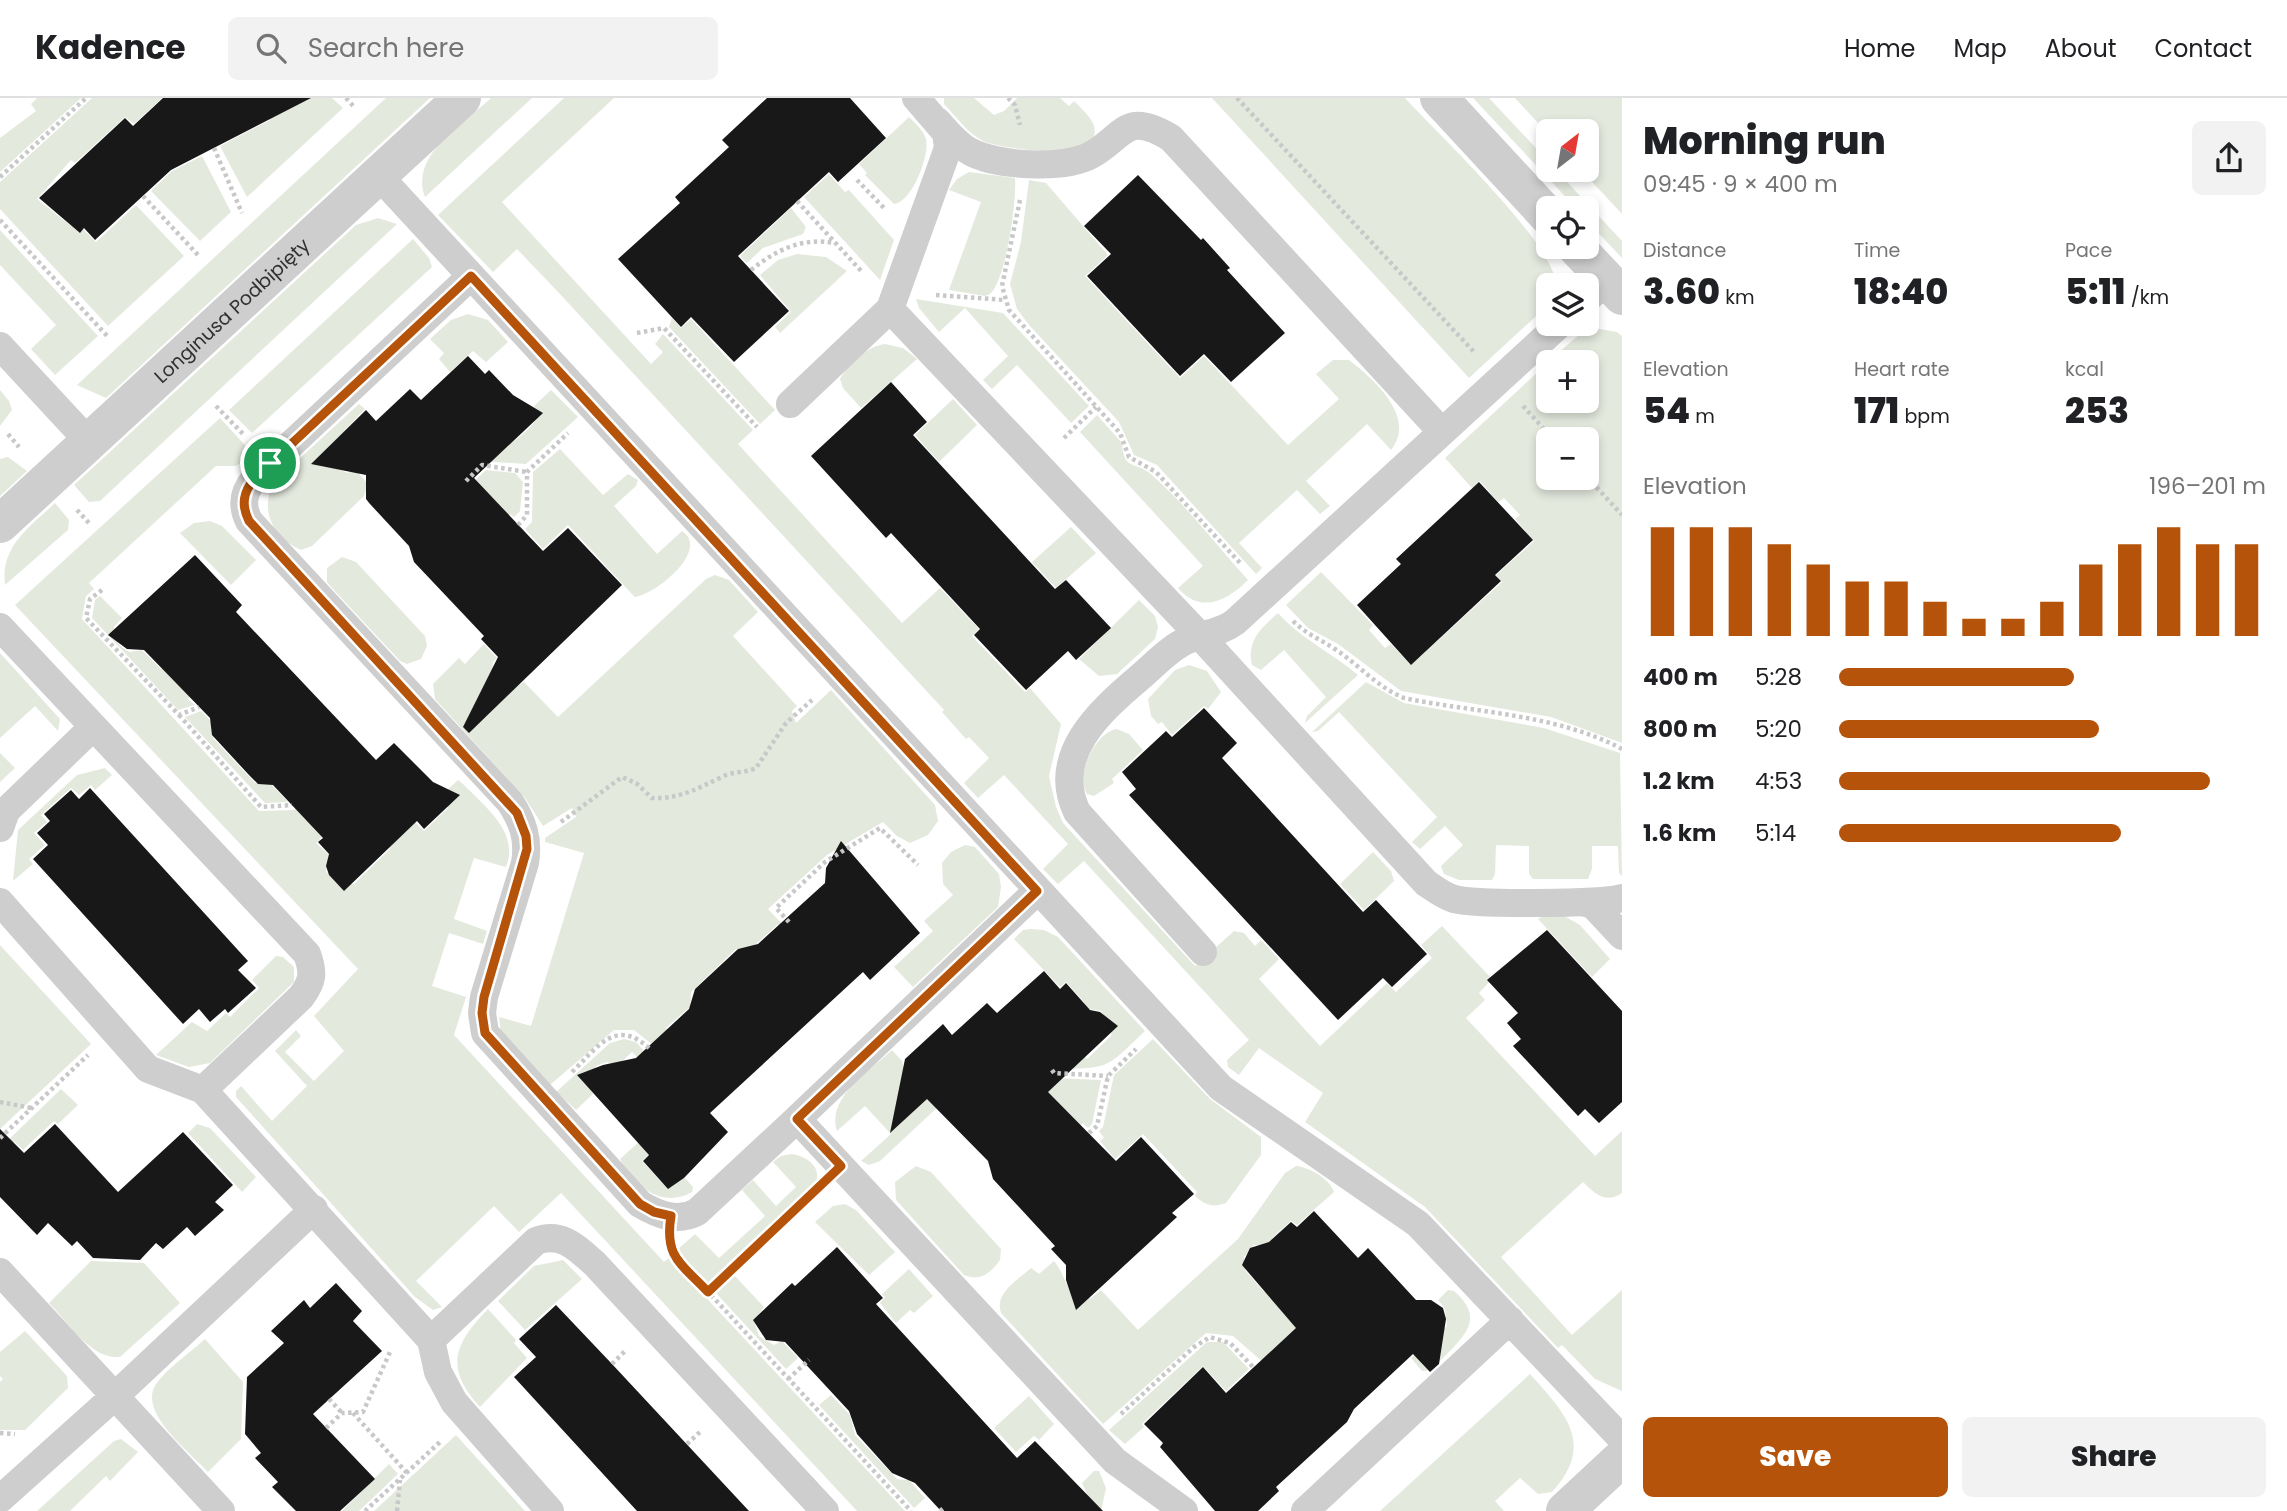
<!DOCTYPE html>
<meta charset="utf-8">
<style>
:root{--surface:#fff;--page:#f2f2f2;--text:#202124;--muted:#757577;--line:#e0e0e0;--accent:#b45309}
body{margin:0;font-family:Poppins,sans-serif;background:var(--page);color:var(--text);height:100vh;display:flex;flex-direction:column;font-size:26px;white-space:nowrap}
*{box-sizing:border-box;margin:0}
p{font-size:23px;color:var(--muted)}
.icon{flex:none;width:38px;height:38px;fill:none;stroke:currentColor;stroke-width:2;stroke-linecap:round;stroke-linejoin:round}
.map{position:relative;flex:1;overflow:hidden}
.details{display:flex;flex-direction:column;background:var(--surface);width:665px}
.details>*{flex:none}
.needle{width:46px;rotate:31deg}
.buttons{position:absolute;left:1536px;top:21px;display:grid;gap:14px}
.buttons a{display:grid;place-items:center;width:63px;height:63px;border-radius:10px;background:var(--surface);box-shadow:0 4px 10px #0003;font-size:35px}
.pin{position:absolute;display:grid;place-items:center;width:60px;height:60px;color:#fff;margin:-30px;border:4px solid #fff;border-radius:50%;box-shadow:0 2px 7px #0007}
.round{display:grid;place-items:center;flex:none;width:74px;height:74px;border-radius:10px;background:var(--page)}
.head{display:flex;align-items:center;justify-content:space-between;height:119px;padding:0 21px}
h1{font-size:38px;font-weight:800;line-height:52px}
.metrics{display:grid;grid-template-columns:repeat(3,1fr);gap:10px;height:119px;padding:7px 21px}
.metrics div{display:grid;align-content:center}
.metrics b{font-size:35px;font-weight:800}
.metrics small{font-size:19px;font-weight:400}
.metrics p{font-size:19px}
.chart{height:196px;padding:14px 21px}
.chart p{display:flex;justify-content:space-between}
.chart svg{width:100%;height:126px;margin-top:7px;stroke:var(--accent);stroke-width:6}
.primary-button{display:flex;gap:14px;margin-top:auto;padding:14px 21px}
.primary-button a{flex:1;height:80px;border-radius:10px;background:var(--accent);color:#fff;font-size:28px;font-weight:800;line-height:80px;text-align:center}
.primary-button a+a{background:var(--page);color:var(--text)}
ul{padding:0 21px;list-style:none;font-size:23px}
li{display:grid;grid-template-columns:112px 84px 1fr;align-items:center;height:52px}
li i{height:18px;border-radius:9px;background:var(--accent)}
header{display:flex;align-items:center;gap:42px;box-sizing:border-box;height:98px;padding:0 35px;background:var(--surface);border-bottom:2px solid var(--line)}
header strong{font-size:33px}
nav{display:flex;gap:38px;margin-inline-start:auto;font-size:24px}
.search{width:490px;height:63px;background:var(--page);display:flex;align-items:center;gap:18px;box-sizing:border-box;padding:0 24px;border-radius:10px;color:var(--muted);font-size:26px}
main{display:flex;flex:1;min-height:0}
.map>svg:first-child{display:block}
.green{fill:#e4e9de;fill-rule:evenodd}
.building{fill:#181818}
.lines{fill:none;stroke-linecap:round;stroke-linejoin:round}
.path{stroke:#c8c8c8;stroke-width:4.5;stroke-dasharray:3.5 3.5;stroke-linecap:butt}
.service{stroke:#cecece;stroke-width:28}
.minor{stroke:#cecece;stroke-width:38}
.route-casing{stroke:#fff;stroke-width:14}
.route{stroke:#b45309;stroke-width:9}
.labels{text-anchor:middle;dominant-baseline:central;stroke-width:7;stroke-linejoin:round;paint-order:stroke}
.street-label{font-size:19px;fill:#313131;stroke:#fff}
</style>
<header>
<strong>Kadence</strong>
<div class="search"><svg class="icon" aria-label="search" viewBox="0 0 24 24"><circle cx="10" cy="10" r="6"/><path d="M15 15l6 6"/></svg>Search here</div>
<nav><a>Home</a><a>Map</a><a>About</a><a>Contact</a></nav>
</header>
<main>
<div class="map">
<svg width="1622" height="1413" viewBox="0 0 1622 1413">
<rect width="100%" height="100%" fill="#fff"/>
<path class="green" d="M37 0H81L0 74V40L36 13 31 6Z
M92 0H162L134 26 125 19 75 65 71 62 37 101 80 135 83 131 96 144 136 107 184 158 108 228 0 111V84Z
M251 0H332L343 10 247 99 220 48 270 22Z
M386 0H430L106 300 77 287Z
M491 0H532L425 99C409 57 464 25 491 0Z
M564 0H614L502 104 651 266 663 254 655 246 663 236 753 332 738 346 902 525 940 490 979 531 972 538 1025 594 1030 590 1061 626 1049 678 1056 709 1063 725 1195 868 1234 833 1244 835 1255 848 1261 842 1279 861 1259 881 1320 948 1387 885 1396 894 1432 860 1421 847 1442 828 1492 881 1479 895 1485 902 1466 920 1595 1058 1622 1033V1095C1606 1106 1595 1096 1583 1084L1501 1159 1572 1237 1622 1192V1293L1595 1281 1562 1247 1558 1250 1425 1109 1305 1024 1323 995 1259 950 1239 977 1228 969 1227 962 1249 942 1084 763 1058 786 1043 771 1068 746 1004 677 978 700 964 685 989 660 969 639 966 641 942 614 944 612 559 195 517 151 493 174 438 117Z
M944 0H974L994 17 1004 13 1017 0H1060L1069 8 1074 3C1081 10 1092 20 1094 28 1104 66 1000 51 983 43 967 35 956 18 944 6Z
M1212 0H1405C1436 34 1556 147 1556 187H1549V206L1469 280Z
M1473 0H1489L1549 64V72H1556L1622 143V160L1587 123V110H1576Z
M1515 0H1622V116L1581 72H1587V33H1549V37Z
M909 19C916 26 923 32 926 41 930 58 912 104 894 106L865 77 867 75 859 66Z
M202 58 231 114 200 143 151 93 172 73Z
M969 74 1015 80C1017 102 1006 182 990 196L985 198 949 192 981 104 949 92 957 81Z
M829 76 845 94 849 92 894 142 880 182 804 99Z
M1029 82 1046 85 1108 157 1085 178 1180 280 1204 258 1288 347 1339 301 1316 276 1333 262H1349C1375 282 1417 320 1391 352L1367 326 1306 383 1330 408 1320 416 1297 392 1239 445 1262 470 1256 476 1157 367 1134 357 1119 324 1029 227 1017 211 1010 186 1021 144Z
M791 110 806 129 803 136 763 150 747 165 740 158Z
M378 120 397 126 100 403 89 404 74 387 356 127Z
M0 132 98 238 55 277 31 251 56 227 0 167Z
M413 141 429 160 432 169 252 335 229 312Z
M797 156 826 159 847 173 780 235 775 229 791 214 760 177 778 162Z
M916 201 1003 215 1089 308 1071 325 1017 267 992 291 983 282 1008 258 965 210 939 234 919 210Z
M468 216 488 222 508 244 486 264 473 253 450 274 439 261 444 255 430 241 451 222Z
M672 220 681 230 691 221 775 312 760 326 669 229Z
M1594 230 1617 234 1622 238V645L1551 619 1401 593 1338 546 1308 530 1286 507 1321 474 1373 527 1369 532 1385 550 1391 546 1411 567 1502 484 1496 477 1534 443 1515 421 1520 417 1504 400 1498 404 1480 383 1472 390 1445 360 1567 247 1584 233ZM1549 264H1587V303H1549ZM1587 341V380H1549V341Z
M885 246 903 250 917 261 861 310 843 290 840 281C849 265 868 248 885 246Z
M0 292 9 303 12 312 0 328Z
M551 292 578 319 526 366 479 363C499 352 524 341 537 320L534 308Z
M953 301 977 327 939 364 915 337Z
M359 306 365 311 325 353 332 369 348 375 355 371 368 386 364 398 312 448 301 452C273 440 259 412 274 384Z
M1097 317 1122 345C1124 374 1135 362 1152 377 1187 408 1217 448 1248 482 1228 502 1201 517 1178 490L1203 468 1080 334Z
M220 320 254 357 236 368H216L89 485 94 491 86 498 82 521 259 713 294 712 298 708 324 737 316 745 329 757 326 773 336 785 354 786 390 751 388 747 414 723 424 733 448 710 447 692 458 682 463 686C484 708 520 734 506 769L474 760 454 821 487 833 483 846 449 835 432 888 466 899 454 937 664 1164 669 1160 905 1413H857L561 1095 519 1134 494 1108 416 1183 442 1209 433 1212 415 1199 236 999V993L241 988 272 1023 307 988 275 953 296 932 301 938 285 954 314 983 344 953 314 918 358 871 15 507Z
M560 351 603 397 628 376 638 382 636 388 614 408 657 456 682 433C711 452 655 497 635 499L630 494 568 427 543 451 525 431 532 424 533 374Z
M8 359 27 373 0 398V361Z
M486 372 515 375 523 384 520 413 514 419 510 416 505 422 471 386Z
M55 405 69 422 68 432 5 487C0 448 30 429 55 405Z
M210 423 222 428 256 462 231 487 180 435 194 425Z
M1071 429 1096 455 1056 490 1032 464Z
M342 459 356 464 425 538 427 548 421 561 407 566 400 563 331 489 327 484V470Z
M715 477 729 482 758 514 733 538 797 608 792 613 796 625 831 592 935 707 938 723 928 737 910 745 897 738 883 724 827 757 768 811 784 828 777 827 753 849 736 851 691 894 690 909 666 930 669 934 654 948 634 932H614L550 987 501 935 499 919 531 928 584 755 545 744V740L576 719 572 710 543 728 525 700 435 601 433 586 459 560 465 566 484 546 497 560 493 564 492 574 516 589 524 584 558 619 706 481Z
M100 498 122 520 114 529C114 541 118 549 130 554L142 552 161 571 165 567 192 596 188 601 195 607 178 612 92 520 95 502Z
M1139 502 1155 518 1158 529 1155 541 1117 576 1099 578 1079 561Z
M1278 515C1301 541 1331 554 1358 577L1305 625 1307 618 1326 599 1284 552 1261 572 1252 567C1246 543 1262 529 1278 515Z
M0 555 60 621 58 633 35 608 0 640Z
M1189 567 1207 573 1221 594 1208 611 1204 608 1172 637 1162 624 1158 626 1151 618 1148 601 1175 572Z
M1366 584 1404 605 1544 630 1620 655 1622 778 1619 775 1618 748H1592V771L1588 781H1533L1529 776V748L1496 747 1495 776 1492 782H1459L1444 776 1441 768 1463 747 1445 728 1420 751 1412 744 1437 719 1339 614 1318 633 1312 634Z
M201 613 211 623 213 640 255 685 272 687 288 704 265 705 185 619Z
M1117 631 1129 636 1143 652 1112 681 1114 685 1094 698 1087 696C1075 678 1095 634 1117 631Z
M0 655 15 670 0 684Z
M105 670 112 677 95 692 91 687 79 697 71 690 41 717 47 724 34 735 45 747 29 761 33 766 13 783 18 732 77 677Z
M965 747 975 749 999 776 1001 789 998 809 913 889 894 869 933 833 924 823 953 797 943 786 942 765 951 754Z
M1373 754 1391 773 1394 783 1364 812 1340 786Z
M1559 815 1580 827 1610 861 1592 879 1538 821 1547 816Z
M1031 831 1044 832 1058 839 1145 933C1105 971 1111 970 1055 971L1077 951 1087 961 1111 938 1112 929 1101 913 1089 911 1084 914 1079 910 1084 904 1066 884 1060 889 1014 841 1023 832Z
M0 847 91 946 0 1031Z
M276 858 283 859 294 869V884L210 965 189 969 156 957 192 924 207 933 226 915 230 919 259 890 252 882Z
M624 941 636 944 646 955 640 962 632 954 616 969 607 964 596 968 587 984 593 996 576 1012 556 994 610 945Z
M1153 941 1210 1001 1261 1039V1057L1226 1105C1213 1110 1205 1107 1195 1098L1197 1094 1143 1036 1115 1061 1100 1043 1104 1040 1099 1033 1103 1029 1114 977Z
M892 952 902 963 907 983 941 1006 880 1063 869 1067 861 1063 891 1036 865 1008 837 1033C826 999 871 972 892 952Z
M1053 980 1101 982 1092 1026 1088 1030 1083 1025 1077 1031 1040 991Z
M61 991 78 1007 58 1026 54 1023 23 1052 15 1044 0 1059V1050Z
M197 1026 210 1030 256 1079 242 1094 188 1035Z
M641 1042 652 1053 642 1063 663 1086 672 1087 685 1080 693 1089 692 1094C663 1111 634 1089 620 1061Z
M792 1056C809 1059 824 1071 814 1088L709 1187 677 1152 695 1136 719 1160 765 1118 742 1092 753 1082 776 1108 796 1089 773 1064 781 1058Z
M916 1068 931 1074 1001 1151 1000 1162C991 1175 980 1184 964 1177L896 1102 895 1084Z
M1296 1068C1309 1069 1330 1081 1334 1094L1297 1127 1291 1123 1272 1140 1275 1147H1254L1244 1159 1245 1172 1264 1194 1274 1186 1306 1229 1265 1266 1233 1238 1206 1235 1103 1326 1001 1215C994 1195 1018 1182 1031 1170L1039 1176 1054 1163C1068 1179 1064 1200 1091 1200L1101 1192 1138 1232 1238 1141 1285 1075Z
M845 1106 856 1112 895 1154 869 1177 815 1124 833 1108Z
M563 1162 582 1181 525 1232 498 1203 534 1168Z
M91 1163 144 1165 180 1205 120 1259C91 1262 67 1223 49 1205Z
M909 1171 933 1198 914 1215 910 1212 896 1225 880 1205 885 1199 882 1196Z
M733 1176 764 1209 754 1223 759 1238 774 1247 782 1243 798 1260 786 1271 715 1194Z
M1448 1192 1454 1193C1484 1219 1467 1236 1445 1258 1438 1264 1432 1274 1422 1273L1411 1260 1447 1228 1445 1211 1438 1202Z
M488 1211 516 1242 514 1245 527 1260 480 1309C444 1270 454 1246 488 1211Z
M25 1233 67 1278 68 1290 25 1332H0V1284L3 1281 0 1278V1254Z
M205 1241 243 1284 241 1341 208 1374C190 1354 137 1314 156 1286 168 1269 190 1255 205 1241Z
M1207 1244H1223L1249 1271 1226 1293 1203 1268 1142 1326 1144 1329 1125 1346 1109 1332Z
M1530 1276C1565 1315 1596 1346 1552 1394L1538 1396 1520 1380 1495 1403 1504 1413H1380Z
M831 1297 850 1317 855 1337 897 1381 909 1382 925 1400 914 1410 819 1307Z
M1029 1298 1054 1326 1039 1342 1034 1338 1016 1354 994 1330Z
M456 1337 525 1413H374Z
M121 1341 138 1354 110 1383 106 1378 70 1413H37L114 1343Z
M389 1366 398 1376 359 1413H342Z
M1094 1373H1099L1106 1390 1101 1413 1090 1403 1082 1385Z"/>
<path class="building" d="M163 0H311L171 72 95 142 84 130 80 135 39 100 125 20 133 28Z
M767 0H850L886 40 838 84 829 74 738 158 789 213 734 264 691 219 681 229 618 161 680 105 675 99 729 49 722 42Z
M1138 77 1201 142 1203 140 1230 170 1227 172 1285 235 1231 284 1204 256 1180 278 1087 178 1111 156 1084 128Z
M468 258 485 276 489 272 513 297 543 315 474 380 543 453 568 430 622 487 469 635 463 629 498 559 481 541 484 538 414 464 409 448 370 406 366 401V377L311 366 366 312 376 323 410 291 421 302Z
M891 284 927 324 913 337 1055 491 1066 482 1111 530 1076 562 1068 553 1026 592 974 537 980 531 891 435 886 440 811 358Z
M1479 384 1533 442 1495 477 1501 483 1411 567 1357 507 1401 466 1396 461Z
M195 457 242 507 236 514 376 662 394 645 433 684 460 697 424 731 417 723 344 793 329 777 326 768 329 756 318 744 323 740 273 687 258 686 249 677 212 637 210 620 144 552 127 551 108 537Z
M1204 610 1237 645 1222 660 1363 814 1376 802 1427 856 1392 889 1383 880 1338 922 1129 697 1136 691 1122 674 1166 633 1172 639Z
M90 690 248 863 238 872 256 890 228 915 225 911 210 924 199 911 183 926 33 761 48 747 37 735 50 723 44 716 71 692 79 701Z
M841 743 920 835 870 882 863 874 710 1015 728 1034 684 1080 668 1091 643 1063 649 1057 577 977 603 967 636 960 689 911 695 891 738 851 758 846 825 785 826 770Z
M1547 832 1622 913V1004L1599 1025 1585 1011 1578 1018 1513 948 1521 941 1507 925 1518 915 1487 882Z
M1044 873 1060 891 1066 885 1090 912 1100 914 1118 928 1048 994 1116 1063 1141 1039 1194 1096 1172 1115 1177 1119 1076 1212 1066 1182V1167L1051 1151 1055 1148 993 1081 988 1063 927 1001 890 1035 905 961 943 926 952 937 987 905 997 915Z
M55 1026 118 1094 183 1034 233 1087 215 1104 224 1112 195 1138 187 1129 163 1151 156 1145 140 1162 93 1160 77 1143 72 1148 48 1125 37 1137 0 1099V1031L24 1055Z
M1314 1113 1358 1160 1368 1150 1416 1202H1431L1443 1210 1446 1221 1439 1266 1430 1274 1413 1256 1354 1311 1347 1324 1276 1389 1279 1393 1258 1413H1215L1160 1349 1163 1345 1144 1326 1203 1269 1226 1295 1296 1230 1242 1167 1250 1150 1269 1144 1291 1124 1297 1129Z
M837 1149 883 1200 876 1206 1017 1360 1035 1343 1103 1413H941L915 1385 892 1375 857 1336 849 1313 785 1244 766 1242 753 1222 792 1185 795 1188Z
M336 1185 362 1213 353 1223 382 1253 313 1316 375 1381 340 1413H296L272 1389 278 1384 255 1360 261 1355 245 1336 247 1279 284 1245 271 1233 304 1202 310 1210Z
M556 1207 612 1266 749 1413H637L514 1279 536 1259 519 1241Z"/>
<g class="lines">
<path class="path" d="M346 0 355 10
M1008 0 1015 7 1020 27
M1237 0 1475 255
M214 50 242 115
M0 79 86 0
M857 82 885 111
M143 98 198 157
M1020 102 1002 188 1009 212 1120 335 1129 359 1156 374 1242 467
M797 103 863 175
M0 122 109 240
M751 172C776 152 802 139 834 145
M936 197 1004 202
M637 235 664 230 757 329
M216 308 245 338
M1523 308 1553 341
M8 336 19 349
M1064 340 1096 309
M1587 379 1622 417
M466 383 482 367 527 374
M77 412 89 425
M518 427 527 417V374L568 335
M102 492 90 501 86 520 179 617 199 609
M1293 523C1306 536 1320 541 1335 551 1359 567 1377 589 1404 600 1476 615 1557 616 1622 651
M179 617 261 709 292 707
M561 724 622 679 636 685 652 700C681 701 698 690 724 678 734 673 746 675 756 670L786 625 812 602
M789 824 776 810 825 764 880 730 918 767
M1052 972 1054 975 1108 978
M572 974C598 949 616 918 651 952
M0 1004 31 1010
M1089 1035 1097 1028 1108 978 1136 951
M0 1040 88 957
M673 1156 911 1413
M708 1194 814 1093
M612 1266 626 1252
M788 1281 809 1262
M329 1301 342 1315
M353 1315 407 1375
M1121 1316 1194 1249 1210 1239 1230 1245 1253 1269
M326 1330 342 1315 363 1314 390 1254
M0 1335 15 1336
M687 1346 701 1333
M365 1413 440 1344
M397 1413 400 1382
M940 1413 945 1409"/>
<path class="service" d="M937 23C947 34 956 46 969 53 995 68 1064 72 1091 57 1125 38 1125 12 1171 40L1442 334
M379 78 1221 990 1418 1126 1622 1341
M471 178 255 380C243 394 241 407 249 423L510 704C523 724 529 741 525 765L484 899 482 915 485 935 640 1106C657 1116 677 1125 697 1114L797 1021 1115 1363 1184 1413
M1587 201 1607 182
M890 211 1200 538 1426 785C1435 791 1444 798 1454 801 1475 807 1602 806 1622 800
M0 248 90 345
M790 306 890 211 948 50 946 35 916 0
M0 529 307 856C314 875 313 883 301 899L203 992 431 1242 438 1274 454 1304 550 1413
M0 730 6 713 93 629
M0 804 148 971 203 992
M1586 805 1593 807 1622 838
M1203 854 1077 714C1050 658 1099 614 1139 580 1152 569 1166 554 1180 546 1198 535 1218 537 1235 524L1560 226
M797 1021 1037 793
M0 1174 221 1413
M431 1242 536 1143C562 1133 578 1151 595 1166L825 1413
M0 1401 115 1298 314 1111
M1305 1413 1510 1222"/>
<g class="minor">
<path d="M1439 0 1549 119"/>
<path d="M1576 149 1622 198"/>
<path id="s1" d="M0 426 462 0"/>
<path d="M1565 1413 1622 1360"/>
</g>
</g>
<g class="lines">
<g class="route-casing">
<path id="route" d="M471 178 1037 793 797 1021 841 1068 708 1194C682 1166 664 1160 671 1118L654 1114 640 1106 485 935 482 915 484 899 527 751 526 738 517 715 249 423C241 407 243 394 255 380Z"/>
</g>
<use href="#route" class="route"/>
</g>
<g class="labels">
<g class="street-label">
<text stroke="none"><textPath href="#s1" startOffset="315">Longinusa Podbipięty</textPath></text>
</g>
</g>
</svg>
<div class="buttons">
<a><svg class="needle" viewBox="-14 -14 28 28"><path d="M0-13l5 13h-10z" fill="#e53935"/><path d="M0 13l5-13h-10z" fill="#757577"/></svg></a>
<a><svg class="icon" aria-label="locate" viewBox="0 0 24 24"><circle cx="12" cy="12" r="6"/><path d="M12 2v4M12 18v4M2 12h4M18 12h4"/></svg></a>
<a><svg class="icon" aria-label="layers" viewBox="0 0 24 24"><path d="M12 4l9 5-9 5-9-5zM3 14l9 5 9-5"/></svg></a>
<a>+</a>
<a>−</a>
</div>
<div class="pin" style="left:270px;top:365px;background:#1e9e55"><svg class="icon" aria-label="arrive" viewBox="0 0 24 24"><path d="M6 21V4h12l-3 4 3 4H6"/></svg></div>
</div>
<section class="details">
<div class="head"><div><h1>Morning run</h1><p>09:45 · 9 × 400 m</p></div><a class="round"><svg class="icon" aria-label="share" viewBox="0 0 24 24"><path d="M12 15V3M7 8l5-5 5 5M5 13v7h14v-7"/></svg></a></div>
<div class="metrics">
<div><p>Distance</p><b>3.60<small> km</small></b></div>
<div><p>Time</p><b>18:40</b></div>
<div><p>Pace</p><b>5:11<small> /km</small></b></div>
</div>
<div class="metrics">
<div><p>Elevation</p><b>54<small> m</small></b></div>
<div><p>Heart rate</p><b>171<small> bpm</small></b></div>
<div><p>kcal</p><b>253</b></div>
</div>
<div class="chart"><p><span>Elevation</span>196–201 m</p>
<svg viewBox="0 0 160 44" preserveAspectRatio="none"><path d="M5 44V6M15 44V6M25 44V6M35 44V12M45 44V19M55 44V25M65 44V25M75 44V32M85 44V38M95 44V38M105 44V32M115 44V19M125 44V12M135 44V6M145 44V12M155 44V12"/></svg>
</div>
<ul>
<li><b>400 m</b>5:28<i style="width:55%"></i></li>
<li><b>800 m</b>5:20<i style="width:61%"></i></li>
<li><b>1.2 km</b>4:53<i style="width:87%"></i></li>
<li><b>1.6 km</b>5:14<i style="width:66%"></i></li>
</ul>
<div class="primary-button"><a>Save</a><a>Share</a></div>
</section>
</main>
